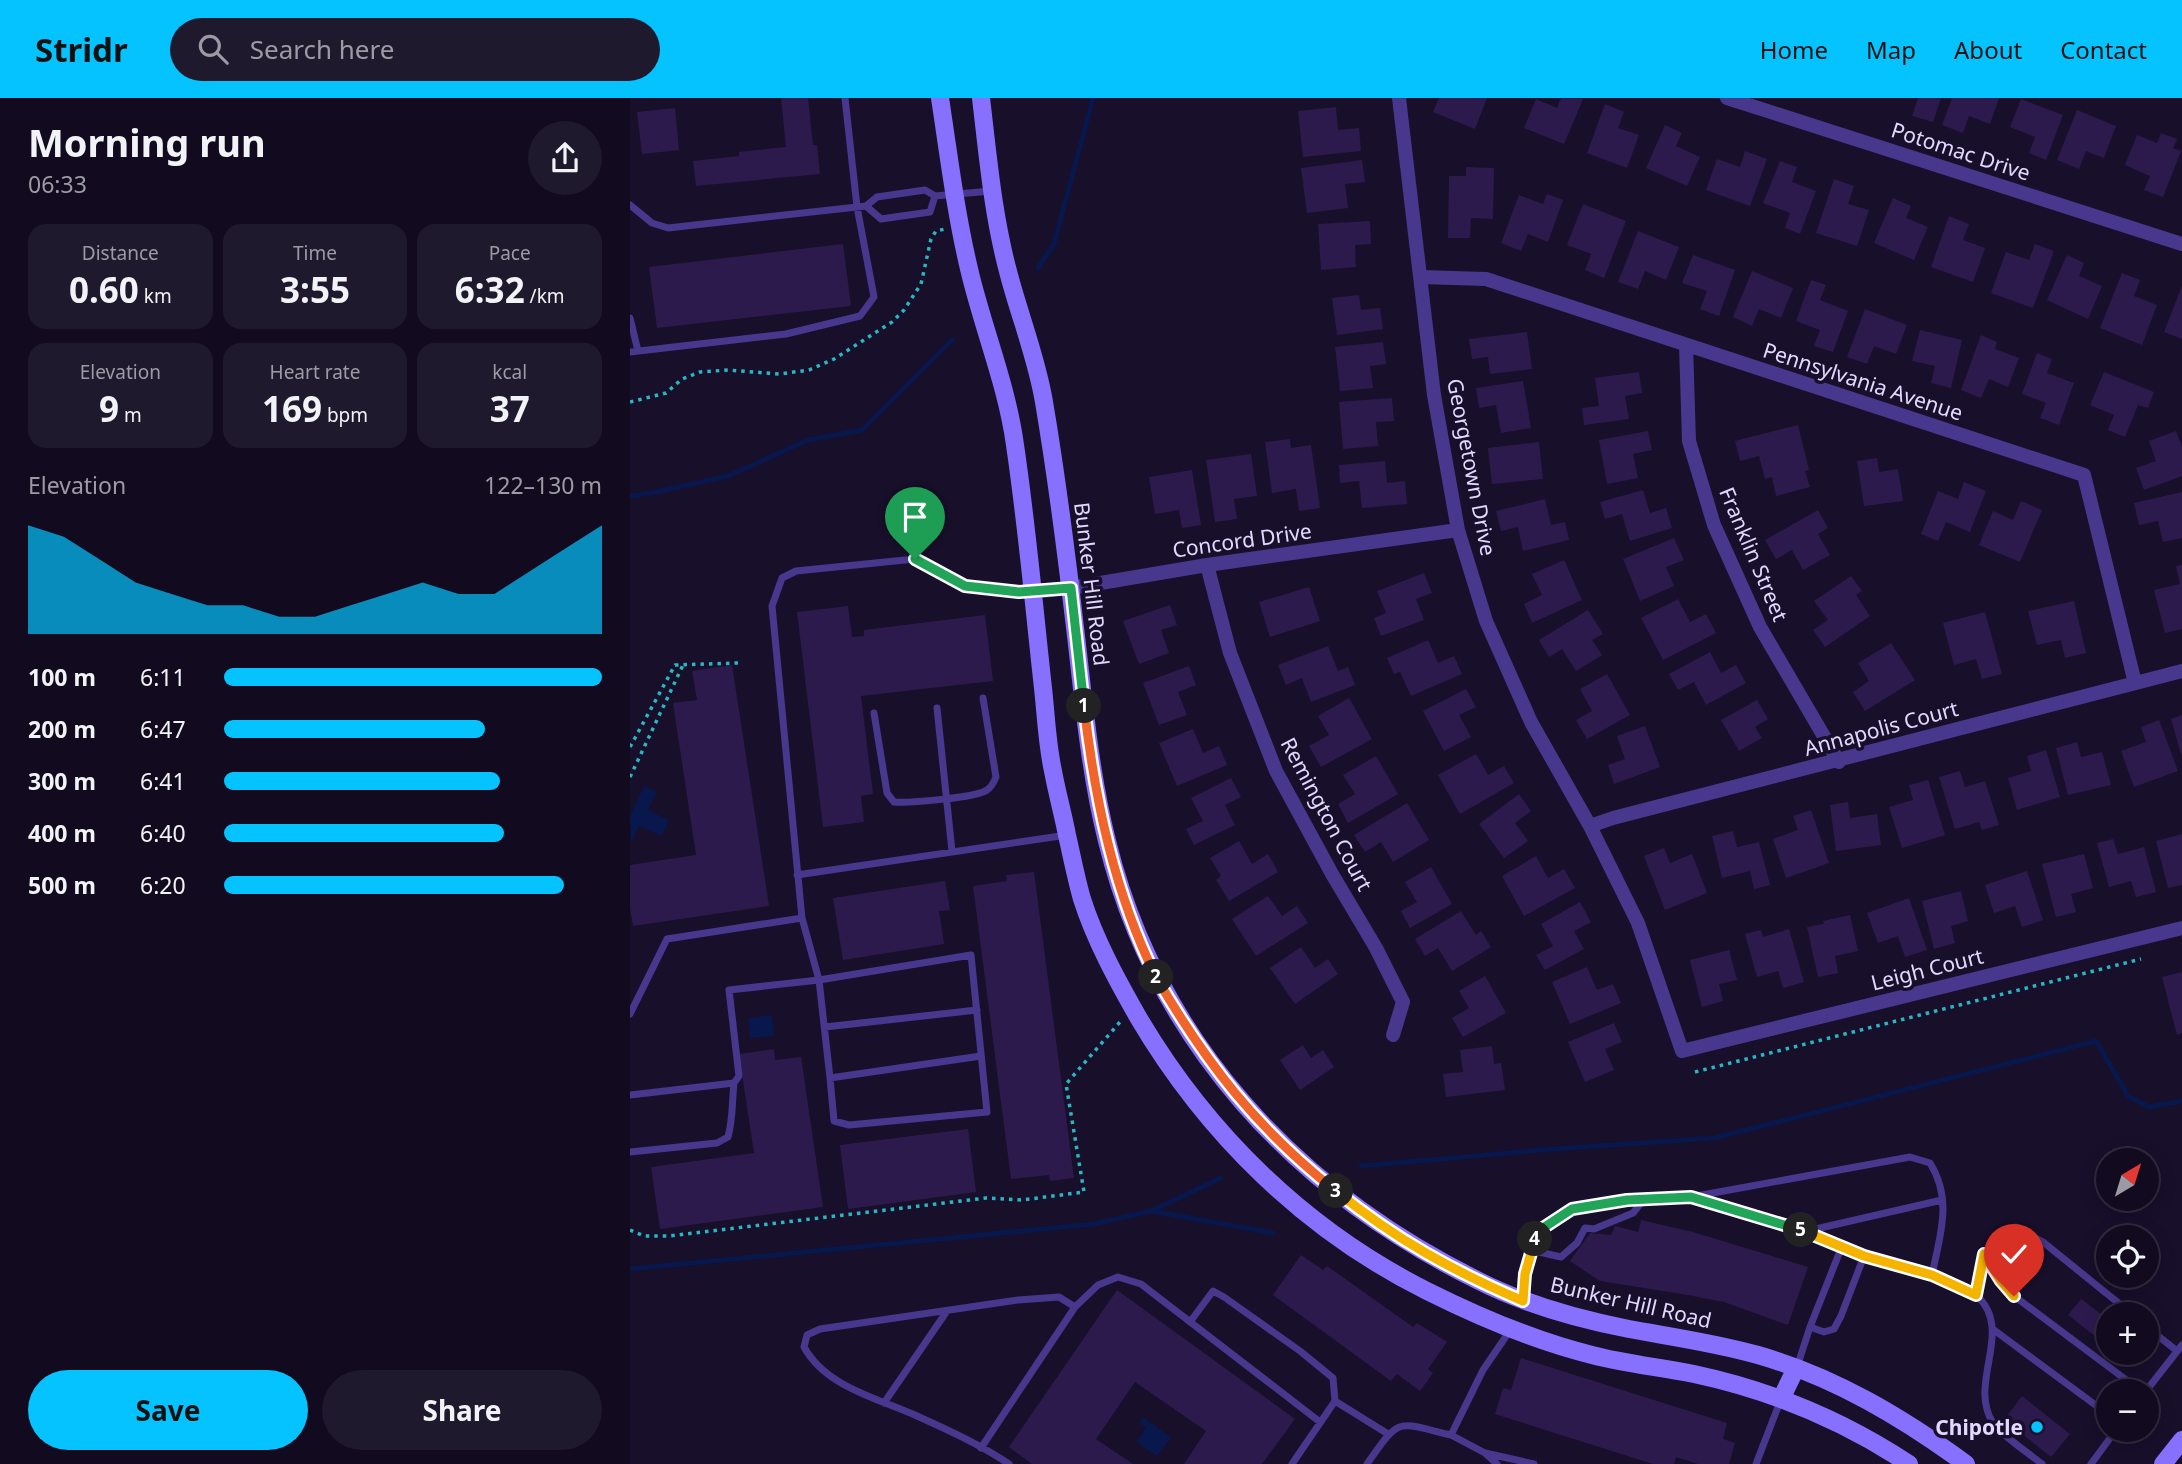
<!DOCTYPE html>
<meta charset="utf-8">
<style>
:root{--surface:#120b20;--page:#1f192d;--text:#f1f3f6;--muted:#9c9ba5;--line:#312b3e;--accent:#05c3ff}
body{margin:0;font-family:"Noto Sans",sans-serif;background:var(--page);color:var(--text);height:100vh;display:flex;flex-direction:column;font-size:26px;white-space:nowrap}
*{box-sizing:border-box;margin:0}
p{font-size:23px;color:var(--muted)}
.icon{flex:none;width:38px;height:38px;fill:none;stroke:currentColor;stroke-width:2;stroke-linecap:round;stroke-linejoin:round}
.map{position:relative;flex:1;overflow:hidden}
.details{display:flex;flex-direction:column;background:var(--surface);width:630px}
.details>*{flex:none}
.needle{width:46px;rotate:38deg}
.tools{position:absolute;left:1466px;top:1050px;display:grid;gap:14px}
.tools a{display:grid;place-items:center;width:63px;height:63px;border-radius:50%;background:var(--surface);box-shadow:0 4px 18px #0003,0 0 0 2px var(--line);font-size:35px}
.pin{position:absolute;display:grid;place-items:center;width:60px;height:60px;color:#fff;margin:-72px -30px;border-radius:50% 50% 50% 0;rotate:-45deg;box-shadow:0 0 7px #0007}
.pin .icon{rotate:45deg}
.km{position:absolute;width:35px;height:35px;margin:-18px;border-radius:50%;background:#222;color:#fff;font-size:19px;line-height:35px;text-align:center}
.round{display:grid;place-items:center;flex:none;width:74px;height:74px;border-radius:37px;background:var(--page)}
.summary{display:flex;align-items:center;justify-content:space-between;height:119px;padding:0 28px}
h1{font-size:38px;font-weight:700;line-height:52px}
.metrics{display:grid;grid-template-columns:repeat(3,1fr);gap:10px;height:119px;padding:7px 28px}
.metrics div{display:grid;align-content:center;border-radius:18px;background:var(--page);text-align:center}
.metrics b{font-size:35px;font-weight:700}
.metrics small{font-size:19px;font-weight:400}
.metrics p{font-size:19px}
.chart{height:196px;padding:14px 28px}
.chart p{display:flex;justify-content:space-between}
.chart svg{width:100%;height:126px;margin-top:7px;fill:var(--accent);opacity:.7}
.button{display:flex;gap:14px;margin-top:auto;padding:14px 28px}
.button a{flex:1;height:80px;border-radius:42px;background:var(--accent);color:#111;font-size:28px;font-weight:700;line-height:80px;text-align:center}
.button a+a{background:var(--page);color:var(--text)}
ul{padding:0 28px;list-style:none;font-size:23px}
li{display:grid;grid-template-columns:112px 84px 1fr;align-items:center;height:52px}
li i{height:18px;border-radius:9px;background:var(--accent)}
header{display:flex;align-items:center;gap:42px;box-sizing:border-box;height:98px;padding:0 35px;background:var(--accent);color:#111}
header strong{font-size:33px}
nav{display:flex;gap:38px;margin-inline-start:auto;font-size:24px}
.search{width:490px;height:63px;background:var(--page);display:flex;align-items:center;gap:18px;box-sizing:border-box;padding:0 24px;border-radius:38px;color:var(--muted);font-size:26px}
main{display:flex;flex:1;min-height:0}
.map>svg:first-child{display:block}
.water{fill:#08174c}
.lines{fill:none;stroke-linecap:round;stroke-linejoin:round}
.stream{stroke:#08174c;stroke-width:5}
.building{fill:#2c1a4d}
.path{stroke:#29b7c3;stroke-width:3.5;stroke-dasharray:3.5 5;stroke-linecap:butt}
.service{stroke:#47388d;stroke-width:7}
.minor{stroke:#47388d;stroke-width:14}
.secondary{stroke:#8870ff;stroke-width:18}
.split-1-casing{stroke:#fff;stroke-width:14}
.split-2-casing{stroke:#fff;stroke-width:14}
.split-3-casing{stroke:#fff;stroke-width:14}
.split-4-casing{stroke:#fff;stroke-width:14}
.split-5-casing{stroke:#fff;stroke-width:14}
.split-6-casing{stroke:#fff;stroke-width:14}
.split-1{stroke:#22a559;stroke-width:9}
.split-2{stroke:#f0652b;stroke-width:9}
.split-3{stroke:#f0652b;stroke-width:9}
.split-4{stroke:#f5b400;stroke-width:9}
.split-5{stroke:#22a559;stroke-width:9}
.split-6{stroke:#f5b400;stroke-width:9}
.poi-dot{fill:#05c3ff;stroke:#180f2b;stroke-width:2.5}
.labels{text-anchor:middle;dominant-baseline:central;stroke-width:7;stroke-linejoin:round;paint-order:stroke}
.street-label{font-size:21px;fill:#e3d9ff;stroke:#180f2b}
.poi-label{font-size:21px;font-weight:bold;fill:#e3d9ff;stroke:#180f2b;text-anchor:end}
</style>
<header>
<strong>Stridr</strong>
<div class="search"><svg class="icon" aria-label="search" viewBox="0 0 24 24"><circle cx="10" cy="10" r="6"/><path d="M15 15l6 6"/></svg>Search here</div>
<nav><a>Home</a><a>Map</a><a>About</a><a>Contact</a></nav>
</header>
<main>
<section class="details">
<div class="summary"><div><h1>Morning run</h1><p>06:33</p></div><a class="round"><svg class="icon" aria-label="share" viewBox="0 0 24 24"><path d="M12 15V3M7 8l5-5 5 5M5 13v7h14v-7"/></svg></a></div>
<div class="metrics">
<div><p>Distance</p><b>0.60<small> km</small></b></div>
<div><p>Time</p><b>3:55</b></div>
<div><p>Pace</p><b>6:32<small> /km</small></b></div>
</div>
<div class="metrics">
<div><p>Elevation</p><b>9<small> m</small></b></div>
<div><p>Heart rate</p><b>169<small> bpm</small></b></div>
<div><p>kcal</p><b>37</b></div>
</div>
<div class="chart"><p><span>Elevation</span>122–130 m</p>
<svg viewBox="0 0 160 44" preserveAspectRatio="none"><path d="M0 44V6L10 10L20 18L30 26L40 30L50 34L60 34L70 38L80 38L90 34L100 30L110 26L120 30L130 30L140 22L150 14L160 6V44z"/></svg>
</div>
<ul>
<li><b>100 m</b>6:11<i style="width:100%"></i></li>
<li><b>200 m</b>6:47<i style="width:69%"></i></li>
<li><b>300 m</b>6:41<i style="width:73%"></i></li>
<li><b>400 m</b>6:40<i style="width:74%"></i></li>
<li><b>500 m</b>6:20<i style="width:90%"></i></li>
</ul>
<div class="button"><a>Save</a><a>Share</a></div>
</section>
<div class="map">
<svg width="1552" height="1366" viewBox="0 0 1552 1366">
<rect width="100%" height="100%" fill="#180f2b"/>
<path class="water" d="M14 688 27 694 18 712 39 722 32 738 9 728 1 745 0 718Z
M142 917 144 938 120 940 118 920Z
M513 1319 541 1339 527 1358 506 1344 516 1330 509 1325Z"/>
<g class="lines">
<path class="stream" d="M408 170 424 146 463 0
M0 398 26 394 98 378 178 342 232 332 322 242
M731 1068 923 1051 1085 1040 1466 943 1498 998 1519 1009 1552 1003
M522 1113 643 1135
M0 1171 464 1126 521 1113 591 1080"/>
</g>
<path class="building" d="M151 0H178L183 47H187L190 76 66 88 63 63 109 58V54L156 49Z
M809 0H857L845 31 803 14Z
M931 0 953 1 934 46 894 30 906 1 927 10Z
M1288 0H1311L1303 24 1282 18Z
M1322 0H1369L1360 26 1339 18 1333 35 1312 27Z
M1391 1 1433 17 1416 62 1399 55 1405 39 1380 29Z
M975 6 994 14 988 30 1009 37 997 70 957 55Z
M706 9 708 32 729 30 731 53 673 59 668 13Z
M45 10 49 52 12 56 7 14Z
M1447 12 1486 28 1474 60 1456 53 1449 71 1427 62Z
M1035 27 1052 35 1046 48 1070 59 1057 88 1016 70Z
M1531 35 1547 41 1543 50 1551 53 1533 99 1514 92 1520 78 1495 67 1507 37 1527 45Z
M1115 53 1137 61 1120 108 1076 92 1087 61 1110 69Z
M732 62 735 84 715 86 718 110 677 115 671 70Z
M1150 63 1167 69 1162 84 1186 93 1170 136 1155 130 1160 115 1133 105Z
M836 69 864 70 863 121 841 120 840 140H818L819 78H836Z
M1204 81 1224 88 1218 106 1239 112 1227 148 1186 135Z
M917 96 933 102 918 144 898 136 891 153 871 145 889 97 913 106Z
M1263 100 1281 108 1276 120 1298 129 1284 162 1244 145Z
M953 106 996 123 974 180 955 172 961 156 937 147Z
M1319 118 1339 126 1333 142 1355 150 1343 184 1301 169Z
M740 123 741 146 725 147 726 169 691 172 688 126Z
M1008 133 1049 149 1036 182 1015 173 1008 191 988 184Z
M213 146 221 208 27 230 19 169Z
M1405 146 1424 153 1403 210 1361 195 1376 154 1399 162Z
M1063 157 1105 172 1089 218 1070 211 1077 193 1052 185Z
M1437 157 1454 165 1449 178 1472 188 1458 221 1417 202Z
M1122 173 1163 190 1151 220 1129 211 1122 228 1103 219Z
M1492 175 1510 182 1504 198 1527 207 1512 247 1470 230Z
M1181 182 1196 187 1190 202 1218 213 1203 254 1184 248 1190 232 1166 223Z
M1552 188V241L1534 234Z
M729 197 731 212 750 210 753 231 707 237 702 200Z
M1235 211 1277 227 1266 256 1244 248 1237 266 1217 259Z
M1290 232 1332 242 1321 290 1301 285 1305 268 1282 263Z
M897 234 902 271 860 276 858 259 842 261 839 241Z
M1351 237 1367 244 1365 251 1389 260 1378 289 1359 281 1351 300 1331 292Z
M753 244 756 266 740 268 743 290 710 293 705 249Z
M1407 255 1422 261 1417 275 1444 285 1429 327 1410 320 1416 305 1392 296Z
M1009 274 1012 295 995 298 999 321 954 327 952 310 969 308 965 280Z
M1474 274 1524 294 1518 310 1508 307 1495 339 1478 332 1484 317 1460 307Z
M893 283 901 330 871 335 866 307 849 310 846 290Z
M762 300 764 323 746 324 748 348 713 351 709 304Z
M1168 327 1179 372 1175 373 1180 389 1146 398 1142 379 1135 381 1129 358 1110 363 1105 343Z
M1018 333 1022 352 1003 356 1008 380 977 386 969 342Z
M1546 333 1552 349V378L1514 392 1506 370 1526 363 1519 343Z
M660 341 661 350 681 347 690 410 669 413 666 391 642 395 635 344Z
M909 344 913 381 862 386 858 350Z
M621 356 627 398 604 401 607 421 585 424 576 362Z
M1247 360 1249 374 1268 371 1273 403 1234 408 1227 363Z
M755 363 757 385 775 383 777 406 732 410 729 383 710 385 709 367Z
M562 372 571 427 552 430 549 412 525 416 519 379Z
M1334 384 1356 393 1340 434 1316 424 1308 443 1291 436 1308 393 1328 401Z
M1013 392 1020 415 1036 410 1042 430 1000 443 992 416 975 421 970 404Z
M1552 394V440L1533 444 1528 423 1509 427 1504 405Z
M915 401 921 427 935 424 939 442 893 453 888 429 871 433 866 413Z
M1391 403 1412 412 1390 464 1349 447 1363 413 1383 422Z
M1188 412 1198 430 1188 436 1200 457 1173 472 1162 452 1146 461 1135 442Z
M1044 440 1054 462 1036 469 1044 488 1010 503 993 461Z
M934 462 952 502 902 525 894 506 912 497 902 476Z
M1552 467V531L1535 535 1524 492 1550 486 1546 468Z
M794 475 802 495 786 501 794 522 751 538 744 520 756 515 747 493Z
M1221 478 1232 493 1226 497 1240 518 1195 549 1183 532 1198 522 1184 503Z
M679 489 690 523 640 539 629 504Z
M1048 501 1060 524 1076 516 1086 535 1033 562 1011 520Z
M1444 503 1456 555 1435 560 1431 542 1407 547 1398 513Z
M540 507 547 527 531 532 539 555 509 566 493 523Z
M218 508 222 539 234 538V532L355 517 363 583 231 598 243 696 231 698 234 724 193 729 167 514Z
M958 512 973 536 962 542 972 557 946 573 932 551 919 559 909 542Z
M1355 514 1372 576 1352 581 1346 561 1324 567 1313 525Z
M798 542 808 565 824 558 832 576 781 598 770 574 764 576 757 560Z
M1261 545 1285 582 1235 613 1223 594 1239 583 1228 565Z
M698 548 708 573 718 569 725 587 681 604 672 580 656 587 648 567Z
M1080 554 1091 575 1106 567 1116 585 1076 607 1064 584 1048 592 1039 576Z
M102 567 139 808 3 828 0 810V767L66 757 43 605 67 602 62 573Z
M559 568 566 587 548 594 557 617 529 627 513 585Z
M977 576 1000 617 957 641 946 622 962 613 950 591Z
M836 591 846 609 829 617 841 639 814 653 793 613Z
M719 600 742 641 691 669 679 648 699 637 688 618Z
M1127 602 1138 621 1125 629 1132 640 1109 653 1091 622Z
M1552 617V656H1551L1541 621Z
M1529 622 1548 673 1504 689 1491 653 1516 644 1511 629Z
M1015 628 1030 669 984 686 978 667 995 661 987 638Z
M563 631 573 655 589 648 597 667 547 688 529 645Z
M1447 644 1451 659 1472 654 1481 687 1438 697 1426 650Z
M1416 652 1430 699 1387 712 1378 680 1401 673 1397 658Z
M846 656 858 677 874 668 884 685 830 716 808 677Z
M746 658 768 696 718 725 708 706 725 696 713 677Z
M1330 673 1335 689 1355 683 1369 727 1352 732 1349 724 1325 731 1309 679Z
M601 680 611 699 595 707 605 727 564 747 556 731 573 723 561 700Z
M1298 682 1315 737 1272 750 1259 709 1283 702 1279 687Z
M889 696 901 713 885 725 898 743 874 760 849 726Z
M1218 704 1220 720 1247 716 1251 747 1206 753 1200 707Z
M777 705 799 742 763 764 751 744 735 754 724 737Z
M1181 712 1199 765 1156 780 1143 741 1168 732 1163 718Z
M1103 733 1107 749 1129 744 1140 787 1124 791 1120 773 1092 780 1082 738Z
M1552 736V787L1538 790 1526 743Z
M1483 741 1488 756 1514 749 1526 794 1506 799 1501 783 1479 789 1467 745Z
M609 743 622 766 638 756 648 774 599 803 586 782 591 778 580 760Z
M1034 750 1040 765 1062 756 1077 795 1035 812 1014 758Z
M1454 756 1463 790 1441 796 1446 814 1426 819 1412 766Z
M906 758 918 780 934 771 945 790 894 818 872 778Z
M801 769 822 806 780 830 771 813 787 804 775 784Z
M1397 773 1413 822 1392 829 1385 808 1364 815 1355 787Z
M404 774 444 1080 420 1083 419 1077 381 1081 343 788 377 783 376 777Z
M315 783 320 812 309 813 314 846 213 862 203 800Z
M1331 793 1338 823 1321 828 1325 845 1304 851 1292 803Z
M638 798 652 818 667 808 678 825 626 858 602 821Z
M1279 800 1297 852 1275 859 1268 838 1248 845 1237 815Z
M950 804 961 824 944 833 954 851 915 872 906 857 923 848 911 826Z
M831 813 846 837 851 833 861 849 822 873 808 850 795 858 785 841Z
M1220 817 1228 853 1205 858 1208 875 1188 879 1177 829 1194 826 1193 823Z
M1159 831 1174 884 1153 890 1148 873 1127 879 1115 836 1131 832 1133 839Z
M671 849 685 870 698 861 708 876 665 906 640 870Z
M1099 852 1107 882 1089 886 1093 903 1072 909 1060 862Z
M957 869 967 892 983 886 991 905 940 926 922 884Z
M1552 874V935L1547 937 1532 879Z
M855 878 876 915 833 939 822 920 839 910 829 893Z
M984 925 992 944 975 951 984 972 955 984 938 944Z
M673 947 681 960 693 952 704 969 670 992 650 962Z
M862 948 864 966 871 965 875 992 816 999 813 976 833 974 830 952Z
M144 951 145 962 171 959 193 1109 30 1131 21 1069 124 1055 109 956Z
M338 1031 346 1094 218 1111 210 1047Z
M1011 1122 1063 1134 1178 1169 1158 1227 1094 1204 1058 1197 970 1183 940 1163 960 1135 981 1137 985 1128 1008 1134Z
M671 1157 693 1172 697 1168 783 1229 787 1225 817 1244 798 1271 803 1275 790 1293 767 1276 761 1283 643 1197Z
M487 1192 665 1321 632 1366H554L576 1333 505 1284 466 1341 503 1366H402L379 1349Z
M1451 1201 1479 1222V1249L1438 1217Z
M1486 1255H1516L1505 1269Z
M891 1260 1097 1325 1093 1341 1105 1345 1099 1366H1068L1046 1359 1044 1366H1023L865 1316 873 1290 881 1292Z
M1392 1298 1440 1336 1421 1359 1374 1322Z"/>
<g class="lines">
<path class="path" d="M0 304 36 295 52 281 70 274 98 272 149 276 179 272 204 261 262 224 274 212 291 186 301 141 306 133 315 131
M0 649 45 567 108 565
M0 679 53 567
M1065 974 1511 861
M0 1132 14 1138H39L356 1100 392 1102 454 1094 436 986 490 924"/>
<path class="service" d="M305 98 300 114 251 121 236 108 247 99 295 92 305 98 361 93
M0 107 22 125 38 130 236 108
M0 220 8 253
M0 254 156 236 230 218 244 199 227 109 215 0
M307 610 322 753
M244 615 257 695 264 704C279 705 345 700 357 692 362 689 364 684 366 679L353 600
M167 777 437 737
M0 916 37 841 172 820
M195 929 347 912
M200 980 204 1023 219 1027 357 1014 341 857 189 882 200 980 351 958
M0 997 104 985 109 978 99 892 189 882 172 820 142 508 152 480 166 473 285 461 335 488 363 492 401 494
M0 1054 87 1045 98 1039C103 1021 102 1003 104 985
M1065 1100 1177 1133 1212 1148
M1177 1133 1312 1102
M900 1152 931 1159 947 1145 955 1130 964 1131 1003 1115 1014 1101
M1355 1156 1371 1183 1384 1198 1511 1293
M1346 1197 1355 1155 1371 1135 1386 1129 1413 1144 1502 1216
M893 1202 895 1176 905 1140 913 1130 942 1111 997 1102 1061 1099 1280 1059 1300 1065C1323 1102 1310 1137 1302 1177
M445 1209 468 1187 488 1179 511 1186 690 1324
M560 1224 583 1193 594 1199 670 1253 703 1280 705 1303
M1180 1229 1194 1234 1204 1231 1211 1218 1234 1158
M1517 1229 1547 1253
M881 1231 853 1272 821 1337 855 1355 904 1366
M1364 1232 1479 1317
M1167 1269 1180 1229 1212 1148C1248 1164 1287 1171 1323 1187 1330 1190 1341 1193 1347 1198 1385 1233 1337 1285 1363 1325 1371 1337 1400 1356 1412 1366
M1516 1293 1552 1247
M254 1305 317 1213
M351 1350 445 1209 429 1199 388 1202 190 1231 177 1237 174 1249C196 1289 247 1300 287 1318 318 1332 351 1347 379 1366
M856 1356 867 1366
M662 1366 705 1303 758 1336
M737 1366C771 1318 765 1324 821 1337
M1126 1366 1151 1301
M1461 1366 1486 1332"/>
<path class="minor" d="M769 0 804 297 828 432 856 523 901 624 960 728 1008 825 1052 953 1552 830
M1097 0 1552 146
M791 179 856 181 1454 377 1505 585
M1056 247 1059 343 1084 427 1130 529 1209 664
M577 467 600 555 646 673 702 776 746 850 773 904 763 937
M401 494 441 490 577 467 828 432
M960 728 983 720 1552 573"/>
<path class="secondary" d="M310 0C319 59 326 117 340 175 354 233 377 288 385 347 397 428 404 509 413 590 416 617 417 646 423 673 427 695 433 716 437 737 442 759 446 780 452 801 465 842 487 882 508 919 577 1036 675 1132 797 1193 849 1219 905 1243 962 1257 996 1266 1030 1269 1064 1276 1139 1292 1214 1323 1279 1366
M351 0C358 59 363 119 379 177 390 219 407 261 414 304 427 381 437 460 446 538 454 606 460 675 477 743 526 943 665 1092 847 1182 894 1206 947 1221 999 1231 1043 1239 1086 1245 1128 1257 1205 1279 1273 1320 1336 1366
M1151 1301 1166 1270
M1533 1366 1552 1342"/>
</g>
<g class="lines">
<g class="split-1-casing">
<path id="split-1" d="M285 461 335 488 389 494 441 490 454 608"/>
</g>
<g class="split-2-casing">
<path id="split-2" d="M454 608C465 702 484 794 526 879"/>
</g>
<g class="split-3-casing">
<path id="split-3" d="M526 879C576 965 627 1031 706 1093"/>
</g>
<g class="split-4-casing">
<path id="split-4" d="M706 1093C765 1141 823 1173 893 1203L895 1176 905 1141"/>
</g>
<g class="split-5-casing">
<path id="split-5" d="M905 1141 913 1130 942 1111 997 1102 1061 1099 1171 1132"/>
</g>
<g class="split-6-casing">
<path id="split-6" d="M1171 1132 1234 1158 1302 1177 1346 1197 1354 1156 1371 1183 1384 1198"/>
</g>
<use href="#split-1" class="split-1"/>
<use href="#split-2" class="split-2"/>
<use href="#split-3" class="split-3"/>
<use href="#split-4" class="split-4"/>
<use href="#split-5" class="split-5"/>
<use href="#split-6" class="split-6"/>
</g>
<circle class="poi-dot" cx="1407" cy="1329" r="7"/>
<g class="labels">
<g class="street-label">
<text transform="translate(1331 53) rotate(18)">Potomac Drive</text>
<text transform="translate(1233 283) rotate(18)">Pennsylvania Avenue</text>
<text transform="translate(842 369) rotate(79)">Georgetown Drive</text>
<text transform="translate(612 442) rotate(-8)">Concord Drive</text>
<text transform="translate(1124 456) rotate(67)">Franklin Street</text>
<text transform="translate(462 486) rotate(83)">Bunker Hill Road</text>
<text transform="translate(1251 630) rotate(-15)">Annapolis Court</text>
<text transform="translate(697 716) rotate(62)">Remington Court</text>
<text transform="translate(1297 871) rotate(-14)">Leigh Court</text>
<text transform="translate(1001 1204) rotate(13)">Bunker Hill Road</text>
</g>
<g class="poi-label">
<text x="1393" y="1329">Chipotle</text>
</g>
</g>
</svg>
<div class="tools">
<a><svg class="needle" viewBox="-14 -14 28 28"><path d="M0-13l5 13h-10z" fill="#e53935"/><path d="M0 13l5-13h-10z" fill="#9c9ba5"/></svg></a>
<a><svg class="icon" aria-label="locate" viewBox="0 0 24 24"><circle cx="12" cy="12" r="6"/><path d="M12 2v4M12 18v4M2 12h4M18 12h4"/></svg></a>
<a>+</a>
<a>−</a>
</div>
<div class="pin" style="left:285px;top:461px;background:#1e9e55"><svg class="icon" aria-label="arrive" viewBox="0 0 24 24"><path d="M6 21V4h12l-3 4 3 4H6"/></svg></div>
<div class="pin" style="left:1384px;top:1198px;background:#d93025"><svg class="icon" aria-label="check" viewBox="0 0 24 24"><path d="M5 12l5 5 9-10"/></svg></div>
<b class="km" style="left:454px;top:608px">1</b>
<b class="km" style="left:526px;top:879px">2</b>
<b class="km" style="left:706px;top:1093px">3</b>
<b class="km" style="left:905px;top:1141px">4</b>
<b class="km" style="left:1171px;top:1132px">5</b>
</div>
</main>
